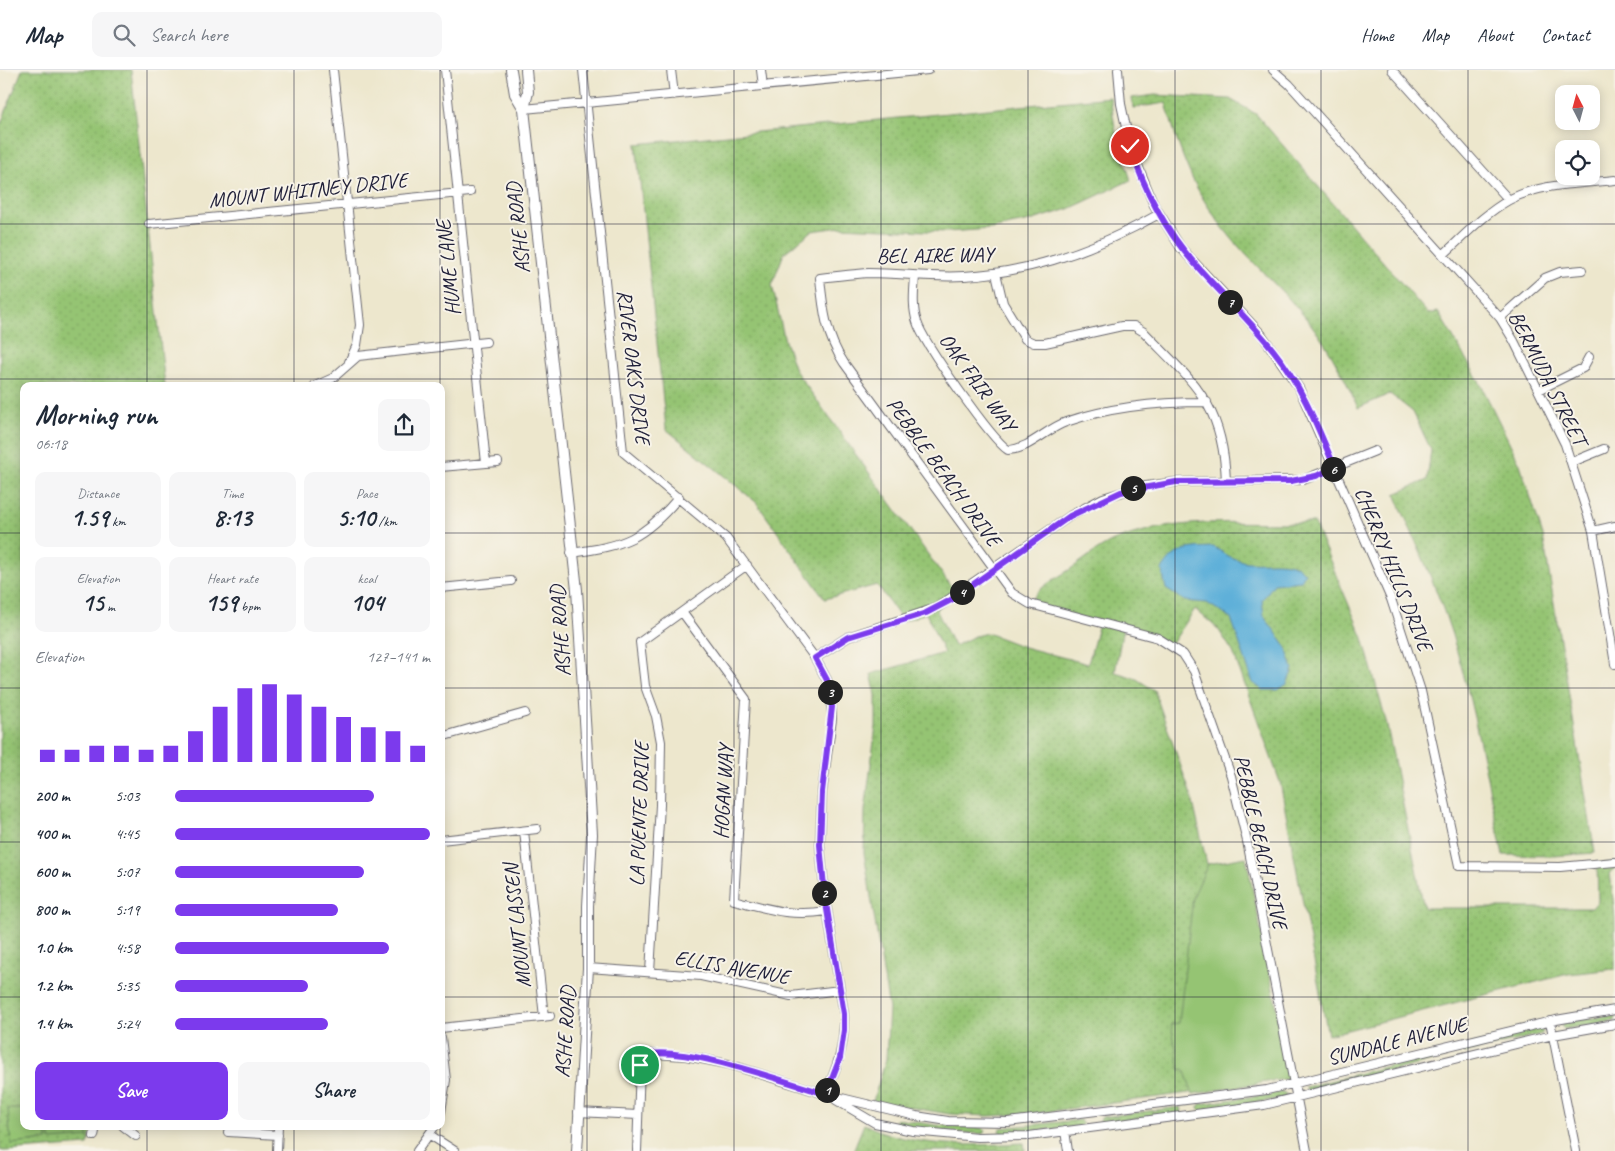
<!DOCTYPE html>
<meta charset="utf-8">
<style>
:root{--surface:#fff;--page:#f6f6f7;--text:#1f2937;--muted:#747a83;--line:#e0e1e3;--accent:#7c3aed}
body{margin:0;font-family:Caveat,sans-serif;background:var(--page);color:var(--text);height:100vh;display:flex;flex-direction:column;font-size:19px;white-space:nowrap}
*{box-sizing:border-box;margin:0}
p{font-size:16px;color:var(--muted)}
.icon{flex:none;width:28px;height:28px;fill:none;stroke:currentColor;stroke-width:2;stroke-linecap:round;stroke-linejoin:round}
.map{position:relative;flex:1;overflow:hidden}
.details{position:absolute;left:20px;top:312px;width:425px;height:748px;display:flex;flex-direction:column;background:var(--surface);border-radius:10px;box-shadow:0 2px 12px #0003}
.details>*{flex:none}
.needle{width:32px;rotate:354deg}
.buttons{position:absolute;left:1555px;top:15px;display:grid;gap:10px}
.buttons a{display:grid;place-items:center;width:45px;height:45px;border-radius:10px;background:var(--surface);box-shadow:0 2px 12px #0003;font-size:25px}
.pin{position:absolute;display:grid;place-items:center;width:42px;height:42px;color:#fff;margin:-21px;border:2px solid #fff;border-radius:50%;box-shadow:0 1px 5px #0007}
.km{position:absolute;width:25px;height:25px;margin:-12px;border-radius:50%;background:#222;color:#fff;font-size:14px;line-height:25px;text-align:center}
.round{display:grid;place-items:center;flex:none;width:52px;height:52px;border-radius:10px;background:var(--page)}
.head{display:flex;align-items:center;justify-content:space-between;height:85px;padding:0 15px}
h1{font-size:28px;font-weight:700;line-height:38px}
.metrics{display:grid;grid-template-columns:repeat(3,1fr);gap:8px;height:85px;padding:5px 15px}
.metrics div{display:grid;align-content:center;border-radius:10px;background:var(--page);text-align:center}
.metrics b{font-size:25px;font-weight:700}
.metrics small{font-size:14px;font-weight:400}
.metrics p{font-size:14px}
.chart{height:140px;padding:10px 15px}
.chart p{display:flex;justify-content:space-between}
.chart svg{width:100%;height:90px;margin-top:5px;stroke:var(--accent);stroke-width:6}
.primary-button{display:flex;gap:10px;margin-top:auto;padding:10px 15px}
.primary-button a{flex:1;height:58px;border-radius:10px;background:var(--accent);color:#fff;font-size:20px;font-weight:700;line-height:58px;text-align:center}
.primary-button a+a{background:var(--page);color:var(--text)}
ul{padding:0 15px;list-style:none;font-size:16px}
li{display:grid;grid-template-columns:80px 60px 1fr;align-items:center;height:38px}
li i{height:12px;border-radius:6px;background:var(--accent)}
header{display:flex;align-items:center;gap:30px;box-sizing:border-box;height:70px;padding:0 25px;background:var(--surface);border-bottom:1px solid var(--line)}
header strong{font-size:24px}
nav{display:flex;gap:28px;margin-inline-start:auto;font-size:18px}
.search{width:350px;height:45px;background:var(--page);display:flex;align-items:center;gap:12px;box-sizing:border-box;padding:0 18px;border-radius:10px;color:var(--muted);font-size:19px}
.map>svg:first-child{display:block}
.grass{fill:url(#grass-dots);stroke:#5c7357}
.green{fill:#95c473;stroke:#5c7357}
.water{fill:#5eb0d9;stroke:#40698a}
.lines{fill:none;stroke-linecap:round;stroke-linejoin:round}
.street-casing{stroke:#69676e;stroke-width:10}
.secondary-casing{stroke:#69676e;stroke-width:12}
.street{stroke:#fff;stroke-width:8}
.secondary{stroke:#fff;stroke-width:10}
.route-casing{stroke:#fff;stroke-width:10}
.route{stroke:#7c3aed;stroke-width:6}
.grid{fill:none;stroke:#22223b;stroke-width:1;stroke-opacity:0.55}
.labels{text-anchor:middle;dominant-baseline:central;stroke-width:4;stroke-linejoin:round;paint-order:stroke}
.street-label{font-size:21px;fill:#22223b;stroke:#f7f3e8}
</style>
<header>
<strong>Map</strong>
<div class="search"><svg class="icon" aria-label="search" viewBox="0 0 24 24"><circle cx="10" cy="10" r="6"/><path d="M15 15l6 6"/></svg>Search here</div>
<nav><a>Home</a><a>Map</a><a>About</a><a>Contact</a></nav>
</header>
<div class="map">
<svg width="1615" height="1081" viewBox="0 0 1615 1081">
<defs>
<pattern id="grass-dots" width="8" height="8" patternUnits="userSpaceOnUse" patternTransform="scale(1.25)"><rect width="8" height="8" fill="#95c473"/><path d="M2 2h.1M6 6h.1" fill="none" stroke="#80a864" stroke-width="1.8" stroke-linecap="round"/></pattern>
</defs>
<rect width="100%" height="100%" fill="#f7f3e8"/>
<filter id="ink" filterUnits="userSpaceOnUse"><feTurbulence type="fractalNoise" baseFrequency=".02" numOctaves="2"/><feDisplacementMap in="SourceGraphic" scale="10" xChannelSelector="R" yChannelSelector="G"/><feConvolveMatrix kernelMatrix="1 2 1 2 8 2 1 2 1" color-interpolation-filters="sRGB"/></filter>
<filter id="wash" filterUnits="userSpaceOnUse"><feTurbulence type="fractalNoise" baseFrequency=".0096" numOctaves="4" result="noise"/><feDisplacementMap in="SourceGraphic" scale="20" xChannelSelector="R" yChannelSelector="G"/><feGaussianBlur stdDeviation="1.12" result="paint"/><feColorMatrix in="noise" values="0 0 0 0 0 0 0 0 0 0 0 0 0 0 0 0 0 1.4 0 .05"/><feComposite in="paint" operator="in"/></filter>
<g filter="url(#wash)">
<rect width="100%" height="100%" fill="#ede7cd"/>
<path class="grass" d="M22 0H131L165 316H24V1056H93L88 1075 4 1081 0 1080V56Z
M1155 25 1230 29 1256 44 1428 244 1438 242 1479 311 1520 394 1543 466 1595 783 1554 786 1503 785C1487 712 1475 637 1452 565 1437 517 1415 471 1395 424L1427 410 1431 380 1413 342 1390 324 1358 338C1343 303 1325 269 1299 240 1271 208 1237 180 1213 144 1189 110 1177 73 1166 33L1133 38 1132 28Z
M1110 27 1117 69 1131 110 1069 139 1030 151 991 159 947 162 841 157 812 161 784 183 772 215 785 271 795 300 958 526 936 539 954 576 975 566 987 563 1024 577 1088 594 1099 553 1030 534C1037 517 1054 510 1069 500 1085 489 1103 474 1121 468 1181 446 1251 454 1314 453L1363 568 1386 651 1424 838H1592L1598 831 1597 794 1615 792V798L1610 802 1615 848V899L1568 904 1328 965 1280 712 1233 582 1218 559 1195 539 1171 575 1123 558 1115 602 1135 608 1154 620 1192 728 1207 794 1241 789 1257 1014 1029 1044 988 1046 949 1044 873 1031 886 989 889 939 864 783 865 740 876 656V625L871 604 944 583 926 543 903 551 877 515 825 529 756 432 666 359 636 74Z
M1615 945V951L1564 959 1561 956 1564 952Z
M1540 958 1543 960 1542 964 1465 983 1462 981 1463 977Z
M1443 982 1446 985 1444 988 1307 1022 1306 1017Z
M1283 1022 1286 1024 1285 1028 1201 1041 1198 1038 1200 1034Z
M1180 1037 1182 1039 1181 1043 1102 1053 1100 1050 1102 1047Z
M897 1049 935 1055 983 1058 985 1061 983 1064 932 1061 894 1054Z
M1080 1050 1083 1055 1080 1056 1002 1065 999 1061 1001 1058Z
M864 1054C911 1078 972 1076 1024 1073L1025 1081H853Z"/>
<path class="green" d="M1246 787 1291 1008 1193 1024 1184 999 1180 1000 1171 954 1179 953 1193 827 1208 794Z
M8 1039H24V1056H46L47 1070 11 1074Z
M49 1056H87L88 1067 50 1070Z"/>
<path class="water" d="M1214 477C1222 482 1230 488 1239 490 1258 497 1290 484 1305 503L1301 511 1274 514 1262 530 1264 546 1286 577 1293 599 1287 614 1278 620H1263L1253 613 1231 548 1207 533 1185 531 1166 519 1162 500C1176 477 1188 478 1214 477Z"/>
</g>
<g filter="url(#ink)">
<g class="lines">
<g class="street-casing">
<path id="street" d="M333 0 360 255 357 275 349 292
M445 0 486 393
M583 0 623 382 726 468 815 588 827 610 831 624 832 649 822 722 820 775 825 827 844 944C845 974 838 997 825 1024
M671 0 674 25
M761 0 763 16
M1118 0 1121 34 1130 76 1154 135 1181 178 1262 265 1299 318 1391 529 1421 621 1459 796 1560 797 1615 792
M1273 0 1289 14 1500 248 1514 271 1565 374 1593 461 1615 594
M1392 0 1509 130
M524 39 928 0
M1159 144C1099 178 1034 202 964 206 932 208 901 203 869 203 852 204 836 206 820 208 823 239 826 266 844 293L1012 523 1030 534 1158 568 1183 584 1194 601 1231 706 1247 771 1307 1081
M149 154 470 122
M1443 185C1464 166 1484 144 1509 130 1540 113 1580 114 1615 110
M996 203 1003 233 1025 269 1034 273H1045L1122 256H1134L1144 262C1194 314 1223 333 1226 411
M915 206C914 221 912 237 917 252 923 272 991 369 1008 380 1030 379 1046 359 1066 352 1112 336 1160 332 1207 332
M1500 248 1545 208 1560 202 1582 200
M315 316 333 308 358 286 486 272
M1539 320 1583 298 1589 287
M1572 392 1604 379
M441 397 498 392
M1593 461 1615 456
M571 483C624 476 644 469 679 427
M441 518 511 511
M682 542 746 629 734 830C769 839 790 847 827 841
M815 588 848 567 936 538 1070 446 1103 428 1139 417 1176 412 1303 410 1375 381
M441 667 525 643
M524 761 544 947
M441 770 537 759
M588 898 701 906 791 926 840 920
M650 902 660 735 661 672 656 646 645 616 640 572 747 495
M1550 951 1576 1081
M441 958 550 946
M441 967 446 1010 441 1042
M836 1030 875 1053 913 1061 977 1067 1029 1066 1264 1035 1553 965 1615 954
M578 1042 638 1045
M123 1056 136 1066
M1065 1061 1068 1081
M228 1062 278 1065
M430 1065 455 1081
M94 1066 96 1056
M277 1081 278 1056
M417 1081 435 1056
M637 1081 640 995 645 985 652 984 686 986 728 994 825 1024 916 1046 948 1051 1008 1052 1267 1020 1556 950 1615 940"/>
</g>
<g class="secondary-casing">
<path id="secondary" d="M511 0 515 24 524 39
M526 0 528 22 524 39 577 520 592 764 588 836V898L577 1081"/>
</g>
<use href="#street" class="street"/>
<use href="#secondary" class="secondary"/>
</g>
</g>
<g class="lines" filter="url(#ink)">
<g class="route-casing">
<path id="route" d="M640 995 645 985C684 975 785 1012 826 1024L840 988 844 960V944L825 827 820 775 822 722 832 637 827 610 815 588 848 567 926 543 951 530 1070 446 1121 422 1176 412 1291 411 1316 406 1335 398C1318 358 1302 316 1274 281 1250 250 1221 224 1195 194 1164 159 1144 119 1130 76"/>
</g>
<use href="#route" class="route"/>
</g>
<path class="grid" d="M147 0V316M294 0V316M440 0V316M587 0V1081M734 0V1081M881 0V1081M1028 0V1081M1175 0V1081M1321 0V1081M1468 0V1081M0 154H1615M0 309H1615M0 463H24M441 463H1615M0 618H24M441 618H1615M0 772H24M441 772H1615M0 927H24M441 927H1615M147 1056V1081M294 1056V1081M440 1056V1081"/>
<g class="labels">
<g class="street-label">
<text transform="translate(308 120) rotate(-6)">MOUNT WHITNEY DRIVE</text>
<text transform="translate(518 158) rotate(-96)">ASHE ROAD</text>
<text transform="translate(935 185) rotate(-1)">BEL AIRE WAY</text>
<text transform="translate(448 198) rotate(-96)">HUME LANE</text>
<text transform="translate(634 297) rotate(83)">RIVER OAKS DRIVE</text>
<text transform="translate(1548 308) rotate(63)">BERMUDA STREET</text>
<text transform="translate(978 312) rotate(54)">OAK FAIR WAY</text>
<text transform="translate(944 402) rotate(54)">PEBBLE BEACH DRIVE</text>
<text transform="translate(1394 499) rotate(68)">CHERRY HILLS DRIVE</text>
<text transform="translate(560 561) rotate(-94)">ASHE ROAD</text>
<text transform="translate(723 722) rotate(-87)">HOGAN WAY</text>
<text transform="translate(639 744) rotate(-88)">LA PUENTE DRIVE</text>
<text transform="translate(1261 772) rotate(77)">PEBBLE BEACH DRIVE</text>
<text transform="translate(517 856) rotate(-96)">MOUNT LASSEN</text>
<text transform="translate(732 897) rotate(10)">ELLIS AVENUE</text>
<text transform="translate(565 962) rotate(-86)">ASHE ROAD</text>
<text transform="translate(1397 971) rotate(-14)">SUNDALE AVENUE</text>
</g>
</g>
</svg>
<div class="buttons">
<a><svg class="needle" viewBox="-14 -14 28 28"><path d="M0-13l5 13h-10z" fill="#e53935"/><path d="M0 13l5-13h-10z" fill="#747a83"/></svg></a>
<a><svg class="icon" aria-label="locate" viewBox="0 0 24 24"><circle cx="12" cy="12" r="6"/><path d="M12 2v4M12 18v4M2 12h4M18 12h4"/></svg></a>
</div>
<div class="pin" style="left:640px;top:995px;background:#1e9e55"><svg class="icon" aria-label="arrive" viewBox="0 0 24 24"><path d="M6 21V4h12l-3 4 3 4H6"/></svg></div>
<div class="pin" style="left:1130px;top:76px;background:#d93025"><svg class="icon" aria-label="check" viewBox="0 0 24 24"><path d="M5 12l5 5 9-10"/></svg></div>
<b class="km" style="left:827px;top:1020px">1</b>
<b class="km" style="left:824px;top:823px">2</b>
<b class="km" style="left:830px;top:622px">3</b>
<b class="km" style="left:962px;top:522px">4</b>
<b class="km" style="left:1133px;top:418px">5</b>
<b class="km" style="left:1333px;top:399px">6</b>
<b class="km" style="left:1230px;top:232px">7</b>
<section class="details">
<div class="head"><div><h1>Morning run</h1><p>06:18</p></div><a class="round"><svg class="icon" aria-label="share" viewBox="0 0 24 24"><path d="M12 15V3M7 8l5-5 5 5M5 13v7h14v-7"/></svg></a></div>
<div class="metrics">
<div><p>Distance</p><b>1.59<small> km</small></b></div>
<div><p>Time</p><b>8:13</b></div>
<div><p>Pace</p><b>5:10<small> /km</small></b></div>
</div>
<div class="metrics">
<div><p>Elevation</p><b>15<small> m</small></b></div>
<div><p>Heart rate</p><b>159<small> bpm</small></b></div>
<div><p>kcal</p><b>104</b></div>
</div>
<div class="chart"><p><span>Elevation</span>127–141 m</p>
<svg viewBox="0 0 160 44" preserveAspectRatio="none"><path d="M5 44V38M15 44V38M25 44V36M35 44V36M45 44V38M55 44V36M65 44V29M75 44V17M85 44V8M95 44V6M105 44V11M115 44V17M125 44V22M135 44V27M145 44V29M155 44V36"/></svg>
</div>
<ul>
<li><b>200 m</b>5:03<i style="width:78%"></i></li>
<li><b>400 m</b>4:45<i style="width:100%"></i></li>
<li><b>600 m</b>5:07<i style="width:74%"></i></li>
<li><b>800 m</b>5:19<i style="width:64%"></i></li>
<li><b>1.0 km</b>4:58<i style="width:84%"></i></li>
<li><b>1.2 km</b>5:35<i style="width:52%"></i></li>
<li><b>1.4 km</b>5:24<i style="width:60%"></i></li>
</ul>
<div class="primary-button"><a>Save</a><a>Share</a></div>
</section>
</div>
